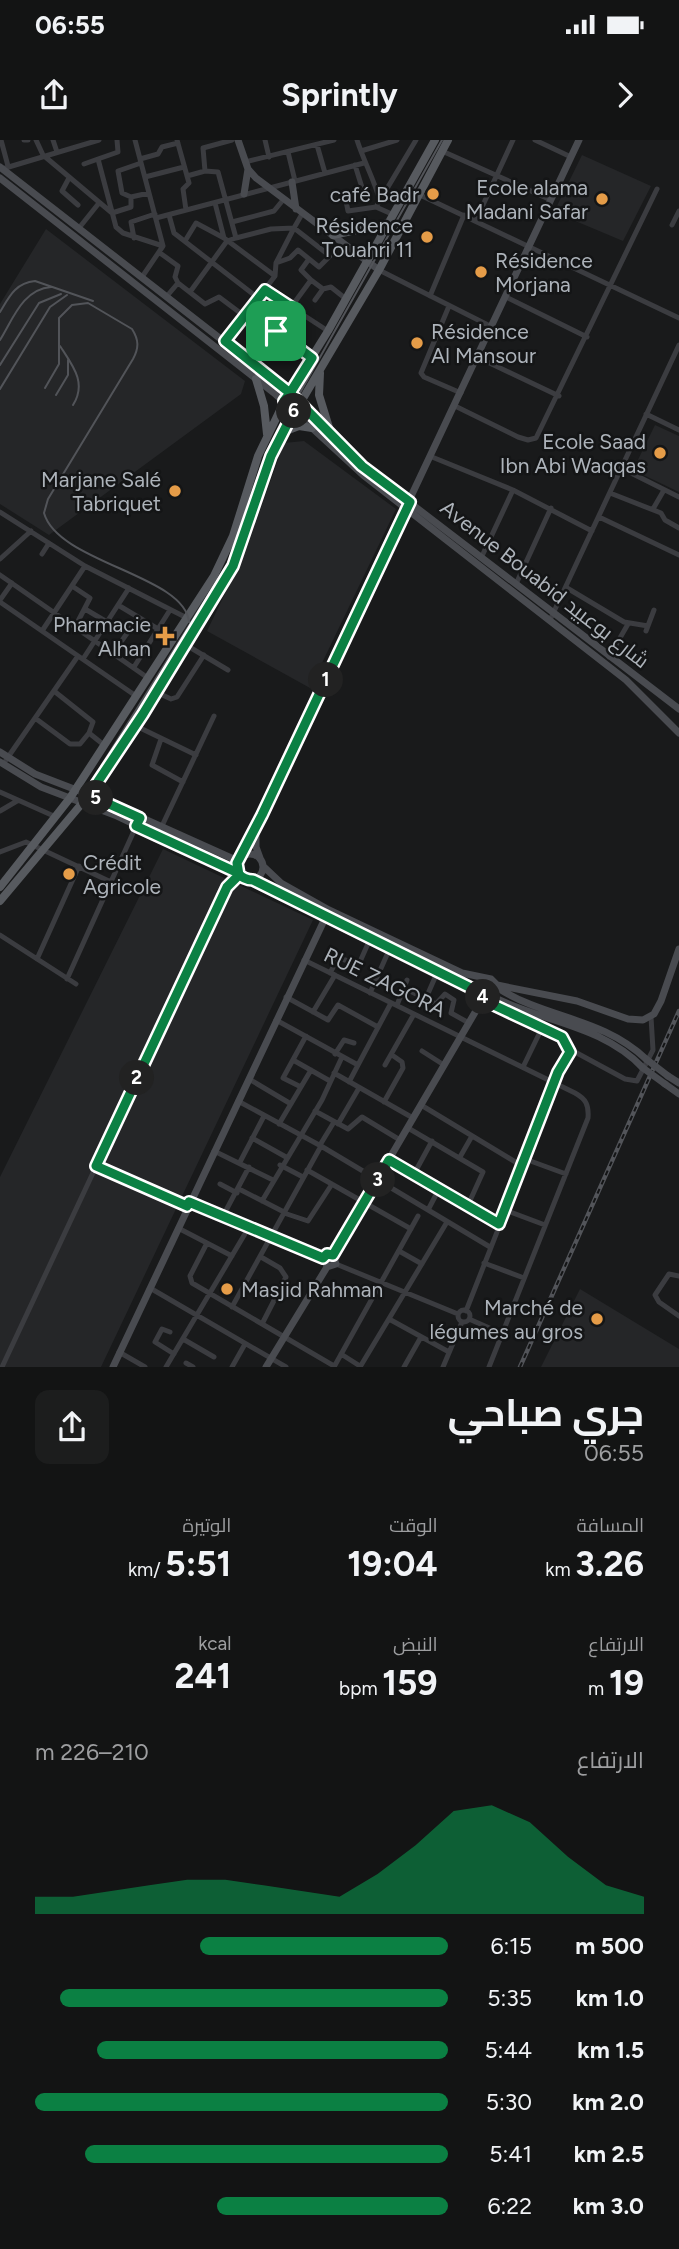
<!DOCTYPE html>
<html lang="ar">
<meta charset="utf-8">
<style>
:root{--surface:#131414;--page:#1c1d1d;--text:#f1f3f6;--muted:#9d9ea0;--accent:#0b8043}
body{margin:0;font-family:Figtree,Cairo,sans-serif;background:var(--page);color:var(--text);direction:rtl;height:100vh;display:flex;flex-direction:column;font-size:26px;white-space:nowrap}
*{box-sizing:border-box;margin:0}
p{font-size:23px;color:var(--muted)}
.icon{flex:none;width:38px;height:38px;fill:none;stroke:currentColor;stroke-width:2;stroke-linecap:round;stroke-linejoin:round}
.map{position:relative;height:1227px;overflow:hidden;direction:ltr}
.side{display:flex;flex-direction:column;background:var(--surface);flex:1}
.side>*{flex:none}
.pin{position:absolute;display:grid;place-items:center;width:60px;height:60px;color:#fff;margin:-30px;border-radius:14px;box-shadow:0 4px 10px #0006}
.km{position:absolute;width:35px;height:35px;margin:-18px;border-radius:50%;background:#222;color:#fff;font-size:19px;line-height:35px;text-align:center}
.round{display:grid;place-items:center;flex:none;width:74px;height:74px;border-radius:14px;background:var(--page)}
.headline{display:flex;align-items:center;justify-content:space-between;height:119px;padding:0 35px}
h1{font-size:38px;font-weight:700;line-height:52px}
.metrics{display:grid;grid-template-columns:repeat(3,1fr);gap:10px;height:119px;padding:7px 35px}
.metrics div{display:grid;align-content:center}
.metrics b{font-size:35px;font-weight:700}
.metrics small{font-size:19px;font-weight:400}
.metrics p{font-size:19px}
.chart{height:196px;padding:14px 35px}
.chart p{display:flex;justify-content:space-between}
.chart svg{width:100%;height:126px;margin-top:7px;fill:var(--accent);opacity:.7}
ul{padding:0 35px;list-style:none;font-size:23px}
li{display:grid;grid-template-columns:112px 84px 1fr;align-items:center;height:52px}
li i{height:18px;border-radius:9px;background:var(--accent)}
.status{display:flex;justify-content:space-between;align-items:center;height:49px;padding:0 35px;background:var(--surface);direction:ltr}
.status svg{height:19px;fill:currentColor}
header{display:flex;justify-content:space-between;align-items:center;height:91px;padding:0 35px;background:var(--surface);font-size:32px;font-weight:700}
.map>svg:first-child{display:block}
.built{fill:#252628}
.lines{fill:none;stroke-linecap:round;stroke-linejoin:round}
.street{stroke:#3b3c40;stroke-width:5}
.secondary{stroke:#494b50;stroke-width:7}
.primary{stroke:#575a5f;stroke-width:8}
.tram{stroke:#525459;stroke-width:2}
.rail-casing{stroke:#525459;stroke-width:4.5}
.rail{stroke:#141516;stroke-width:2;stroke-dasharray:5;stroke-linecap:butt}
.secondary-bridge{stroke:#494b50;stroke-width:7}
.route-casing{stroke:#fff;stroke-width:14}
.route{stroke:#0b8043;stroke-width:9}
.poi-dot{fill:#e59c48;stroke:#141516;stroke-width:2.5}
.labels{text-anchor:middle;dominant-baseline:central;stroke-width:5;stroke-linejoin:round;paint-order:stroke}
.poi-label{font-size:21px;fill:#adb3ba;stroke:#141516;text-anchor:end}
.street-label{font-size:21px;fill:#adb3ba;stroke:#141516}
</style>
<div class="status"><b>06:55</b><svg viewBox="0 0 49 12"><path d="M0 12V9h3v3zM5 12V6h3v6zM10 12V3h3v9zM15 12V0h3v12zM26 1h20v11H26zM47 4h2v5h-2z"/></svg></div>
<header><svg class="icon" aria-label="forward" viewBox="0 0 24 24"><path d="M9 5l7 7-7 7"/></svg>Sprintly<svg class="icon" aria-label="share" viewBox="0 0 24 24"><path d="M12 15V3M7 8l5-5 5 5M5 13v7h14v-7"/></svg></header>
<div class="map">
<svg width="679" height="1227" viewBox="0 0 679 1227">
<rect width="100%" height="100%" fill="#191a1b"/>
<path class="built" d="M582 15 651 46 623 101 554 72Z
M46 89 245 241 241 254 49 395 0 364V164Z
M655 285 679 296V352L633 330Z
M304 301 396 369 310 548 207 491 246 410 284 303Z
M163 709 313 780 101 1227H0V1037Z
M580 1149 679 1209V1227H541Z"/>
<g class="lines">
<path class="street" d="M1 0 8 26
M24 0H28
M36 0 43 15 112 73
M53 0 57 12
M117 0 118 12 98 19 116 87 123 93 163 106
M135 0 163 106 142 137
M177 0 189 43 183 49 186 70
M265 0 269 17
M357 0C364 22 374 39 380 61
M535 0 571 17
M317 5 325 33
M361 11 397 0
M442 11 551 60
M288 12 295 41
M140 19 158 14 162 7 178 3
M245 22 334 0
M141 23 118 31 122 53 131 57 149 53
M84 24 98 19
M355 25 364 54 346 61 348 71 376 67
M2 29 99 0
M187 36 205 31
M145 37 184 27
M69 38 62 51 78 65
M418 54 679 178
M215 63 224 98 275 136 225 201
M112 73 131 67V57
M169 75 174 93 258 158
M394 75 376 67 416 0
M156 78 364 23
M476 80 513 0
M232 82 274 71 283 60
M672 85 679 71
M79 88 99 63
M134 98 131 82 155 74
M236 98 271 89 294 88 302 74
M185 101 196 83 224 98
M160 113 178 126 175 137 178 143 167 156
M309 119 301 130 311 140 275 189 312 218
M379 130 492 187
M275 136 276 123 294 88 330 116 319 127 298 110 290 118 276 123
M311 140 323 149 331 147 346 159
M178 143 205 164 219 157 243 175
M265 150 328 191
M190 152 227 101 236 98 218 32 205 31 203 8 232 0
M430 156 464 75
M506 157 587 197
M315 160 323 149
M449 166 421 233 424 237 461 253
M273 217 253 196 259 178 275 157
M477 217 559 256
M455 266 518 297 528 300 536 298 657 49
M646 274 679 290
M432 317 513 350 592 391
M621 328 679 357
M610 353 661 373 665 380 679 388
M653 369 664 350
M0 372 85 426 187 478
M599 377 679 415
M42 414 49 403
M482 416 513 350
M0 419 31 391
M0 435 148 538
M516 444 551 368
M72 446 90 458 75 487
M567 448 624 482 648 486
M0 460 12 443
M0 462 136 556
M118 465 158 489
M85 469 107 482
M550 480 679 205
M42 491 85 426
M646 491 654 470
M186 505 228 530
M113 513 138 478
M609 517 628 484
M83 519 129 448
M134 527 170 470
M156 552 171 559 177 557 204 515
M35 578 70 604H80L89 593 93 582 54 551
M136 586 196 615
M89 593 104 605
M161 599 152 625 183 642
M6 620 78 516
M0 652 56 677
M0 671 17 661
M161 688 214 576
M0 712 26 702 111 742
M0 795 76 844
M37 819 79 726
M304 820 575 953C586 959 589 965 588 978L489 1227
M330 833 338 818 359 824 370 799
M67 839 138 682
M404 848 436 864 445 854 454 860 451 873 469 883
M370 853 390 808
M286 857 328 880 338 865 378 887
M426 858 437 833
M483 860 562 897 570 912
M397 865 407 840
M313 872 335 835
M276 880 358 925 391 863
M422 911 444 925
M335 914 344 900 354 903
M293 920 330 941
M385 925 414 874
M523 927 542 888
M334 933 413 978
M249 939 291 964
M349 942 358 925
M301 947 283 938 306 896
M238 961 321 1006 490 1107
M384 962 403 928 402 922 392 915
M421 965 522 1026
M315 971 348 989 362 977 400 1000
M279 984 311 930
M338 984 359 948
M408 988 483 1032 468 1065
M252 998 286 1017
M320 1005 334 982
M214 1011 273 1040
M460 1017 472 996
M525 1019 566 1034
M389 1020 499 1084
M240 1022 264 976
M280 1025 303 1037
M96 1026 187 1066
M307 1030 411 1089
M414 1034 432 1001
M220 1044 237 1053
M239 1049 284 1072
M262 1061 322 960 342 917
M189 1062 323 1118
M428 1070 439 1049
M505 1070 545 1085
M284 1073 308 1081 332 1044
M223 1076 249 1027
M178 1088 232 1116
M207 1103 190 1136 192 1143 334 1226
M399 1111 422 1124
M261 1117 280 1128 286 1137 262 1184
M484 1123 524 1138
M336 1124 458 1174
M679 1136 669 1134 655 1155 659 1162 679 1176
M150 1148 286 1227
M232 1167 321 1006
M458 1176a6 6 0 1 1 12 0a6 6 0 1 1-12 0Z
M466 1171 567 914 575 912 625 939 637 941 653 910 651 877
M389 1179 449 1212
M469 1179 503 1194
M170 1192 162 1189 155 1202 174 1214
M183 1199 214 1217
M119 1212 145 1227
M341 1214 360 1226
M186 1223 193 1227
M2 1227 227 747 239 735
M166 1227 249 1087
M232 1227 245 1204
M334 1227 418 1076
M360 1227 447 1082
M404 1227 421 1197
M443 1227 462 1182"/>
<path class="secondary" d="M238 0 248 29 256 38 379 130
M0 27 290 253 375 336 679 569
M0 38 274 253 363 335 626 540 679 593
M292 42 296 69
M244 54 248 29
M0 612 35 634 100 659 238 721
M0 622 41 647 117 676 238 733
M256 693V707L260 718
M237 727a13 13 0 1 1 26 0a13 13 0 1 1-26 0Z
M241 717 579 0
M263 726 281 743 329 770 462 833 491 839 497 845
M253 740 479 852 484 857H493
M497 845 577 861 628 879 643 880 654 874 661 861 679 809
M498 848C546 879 601 877 646 919
M493 857C543 882 602 885 643 928
M668 936 679 943
M665 944 679 954
M327 1127 324 1117 333 1115
M113 1227 329 770
M266 1227 327 1127 336 1124 333 1115 484 857"/>
<path class="primary" d="M333 95 389 83
M320 233 319 255 331 294
M256 239 264 266 267 294
M283 292 299 286 312 288
M0 747 70 658 214 436 233 396 258 316 284 262 328 191 435 0
M0 761 89 655 227 438 238 416 279 299 379 130 448 0"/>
<path class="tram" d="M0 172C9 157 15 143 35 141L93 161
M0 200C13 179 23 149 51 147
M60 206C73 226 87 243 73 265
M0 225 39 163 61 154
M45 248 59 224V178L72 165 88 163 132 189C139 200 139 208 133 219L48 359 44 373C58 423 185 435 189 482
M0 249 50 167 67 155
M56 255 68 235V220
M101 626 228 423 269 308 442 0"/>
<g class="rail-casing">
<path id="rail" d="M520 1227 679 871"/>
</g>
<use href="#rail" class="rail"/>
<path class="secondary-bridge" d="M646 919 668 936
M643 928 665 944"/>
</g>
<g class="lines">
<g class="route-casing">
<path id="route" d="M276 191 312 218 290 253 362 326 410 362 262 675 237 723 239 735 227 747 96 1026 187 1066 189 1062 323 1118 327 1114 333 1115 389 1020 499 1084 558 932 570 912 562 897 483 860 484 857 479 852 253 740C247 740 242 738 238 733L136 686 140 678 89 655 143 574 233 426 271 316 294 271 284 261 290 253 225 201 265 150 291 167 276 191"/>
</g>
<use href="#route" class="route"/>
</g>
<g class="poi-dot">
<circle cx="433" cy="54" r="7"/>
<circle cx="602" cy="59" r="7"/>
<circle cx="427" cy="97" r="7"/>
<circle cx="481" cy="132" r="7"/>
<circle cx="417" cy="203" r="7"/>
<circle cx="660" cy="313" r="7"/>
<circle cx="175" cy="351" r="7"/>
<path d="M161.5 485.5h7v7h7v7h-7v7h-7v-7h-7v-7h7z"/>
<circle cx="69" cy="734" r="7"/>
<circle cx="227" cy="1149" r="7"/>
<circle cx="597" cy="1179" r="7"/>
</g>
<g class="labels">
<g class="poi-label">
<text x="588" y="47">Ecole alama<tspan x="588" dy="24">Madani Safar</tspan></text>
<text x="419" y="54">café Badr</text>
<text x="413" y="85">Résidence<tspan x="413" dy="24">Touahri 11</tspan></text>
<text x="495" y="120" text-anchor="start">Résidence<tspan x="495" dy="24">Morjana</tspan></text>
<text x="431" y="191" text-anchor="start">Résidence<tspan x="431" dy="24">Al Mansour</tspan></text>
<text x="646" y="301">Ecole Saad<tspan x="646" dy="24">Ibn Abi Waqqas</tspan></text>
<text x="161" y="339">Marjane Salé<tspan x="161" dy="24">Tabriquet</tspan></text>
<text x="151" y="484">Pharmacie<tspan x="151" dy="24">Alhan</tspan></text>
<text x="83" y="722" text-anchor="start">Crédit<tspan x="83" dy="24">Agricole</tspan></text>
<text x="241" y="1149" text-anchor="start">Masjid Rahman</text>
<text x="583" y="1167">Marché de<tspan x="583" dy="24">légumes au gros</tspan></text>
</g>
<g class="street-label">
<text transform="translate(545 444) rotate(38)">Avenue Bouabid شارع بوعبيد</text>
<text transform="translate(385 842) rotate(26)">RUE ZAGORA</text>
</g>
</g>
</svg>
<div class="pin" style="left:276px;top:191px;background:#1e9e55"><svg class="icon" aria-label="arrive" viewBox="0 0 24 24"><path d="M6 21V4h12l-3 4 3 4H6"/></svg></div>
<b class="km" style="left:326px;top:540px">1</b>
<b class="km" style="left:137px;top:938px">2</b>
<b class="km" style="left:378px;top:1040px">3</b>
<b class="km" style="left:483px;top:857px">4</b>
<b class="km" style="left:96px;top:658px">5</b>
<b class="km" style="left:294px;top:271px">6</b>
</div>
<section class="side">
<div class="headline"><div><h1>جري صباحي</h1><p>06:55</p></div><a class="round"><svg class="icon" aria-label="share" viewBox="0 0 24 24"><path d="M12 15V3M7 8l5-5 5 5M5 13v7h14v-7"/></svg></a></div>
<div class="metrics">
<div><p>المسافة</p><b>3.26<small> km</small></b></div>
<div><p>الوقت</p><b>19:04</b></div>
<div><p>الوتيرة</p><b>5:51<small> /km</small></b></div>
</div>
<div class="metrics">
<div><p>الارتفاع</p><b>19<small> m</small></b></div>
<div><p>النبض</p><b>159<small> bpm</small></b></div>
<div><p>kcal</p><b>241</b></div>
</div>
<div class="chart"><p><span>الارتفاع</span>210–226 m</p>
<svg viewBox="0 0 160 44" preserveAspectRatio="none"><path d="M0 44V38L10 38L20 36L30 34L40 32L50 32L60 34L70 36L80 38L90 30L100 20L110 8L120 6L130 12L140 24L150 34L160 38V44z"/></svg>
</div>
<ul>
<li><b>500 m</b>6:15<i style="width:60%"></i></li>
<li><b>1.0 km</b>5:35<i style="width:94%"></i></li>
<li><b>1.5 km</b>5:44<i style="width:85%"></i></li>
<li><b>2.0 km</b>5:30<i style="width:100%"></i></li>
<li><b>2.5 km</b>5:41<i style="width:88%"></i></li>
<li><b>3.0 km</b>6:22<i style="width:56%"></i></li>
</ul>
</section>
